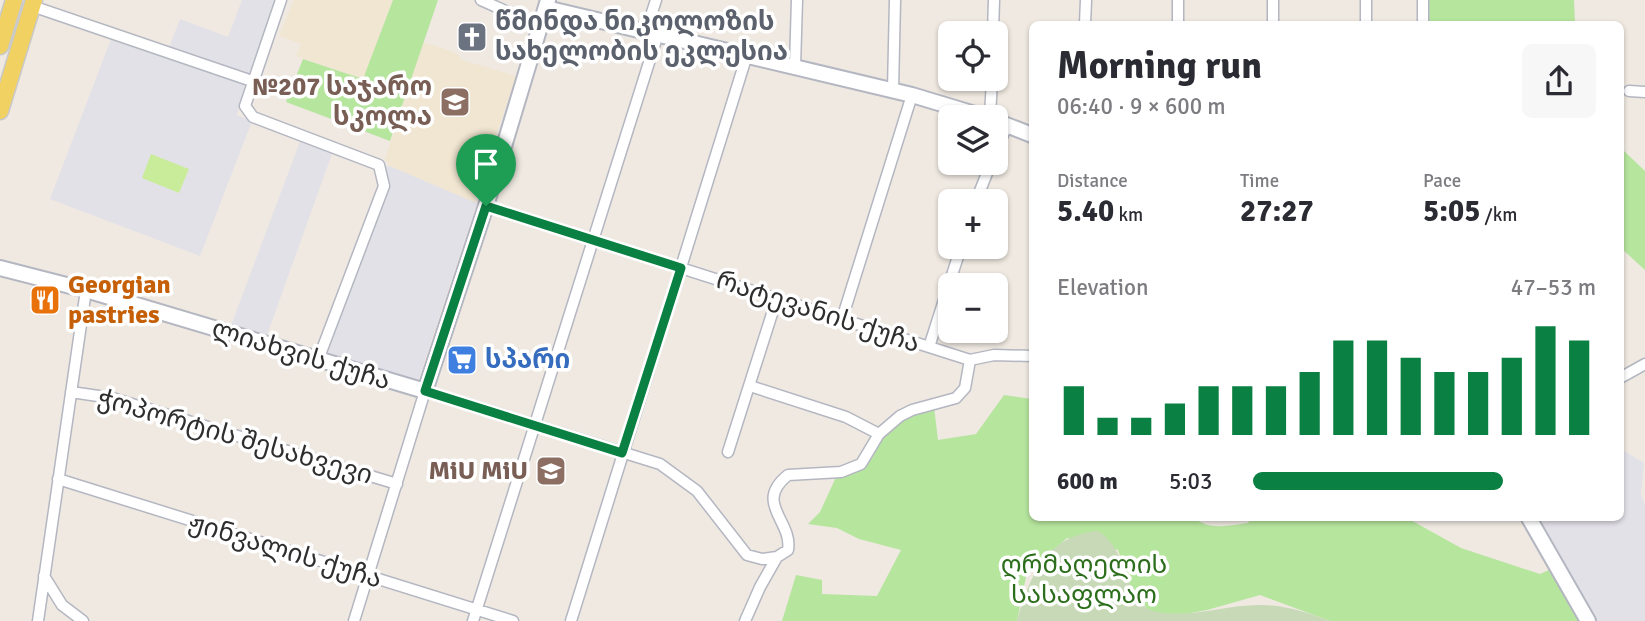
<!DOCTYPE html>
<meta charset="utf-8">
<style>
:root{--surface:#fff;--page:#f7f7f7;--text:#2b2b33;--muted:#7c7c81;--accent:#0b8043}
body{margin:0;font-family:Signika,"Noto Sans Georgian",sans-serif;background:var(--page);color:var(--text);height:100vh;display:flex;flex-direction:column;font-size:26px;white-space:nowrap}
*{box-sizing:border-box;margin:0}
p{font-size:23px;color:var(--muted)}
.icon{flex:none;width:38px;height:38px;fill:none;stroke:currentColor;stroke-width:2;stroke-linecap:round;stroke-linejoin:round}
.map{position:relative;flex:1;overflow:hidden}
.details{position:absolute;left:1029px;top:21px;width:595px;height:500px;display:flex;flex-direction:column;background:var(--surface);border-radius:10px;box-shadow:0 2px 5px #0004}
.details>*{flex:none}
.buttons{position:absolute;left:938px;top:21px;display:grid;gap:14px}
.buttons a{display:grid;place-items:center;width:70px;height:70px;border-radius:10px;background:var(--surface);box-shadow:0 2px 5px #0004;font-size:35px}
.pin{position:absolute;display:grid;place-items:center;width:60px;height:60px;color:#fff;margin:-72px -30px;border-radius:50% 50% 50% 0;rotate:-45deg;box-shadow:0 0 7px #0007}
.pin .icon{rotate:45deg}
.round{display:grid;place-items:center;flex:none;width:74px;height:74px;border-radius:10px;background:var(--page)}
.head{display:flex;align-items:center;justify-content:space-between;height:119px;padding:0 28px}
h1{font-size:38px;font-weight:800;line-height:52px}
.metrics{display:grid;grid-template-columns:repeat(3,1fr);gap:10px;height:119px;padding:7px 28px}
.metrics div{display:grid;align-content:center}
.metrics b{font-size:30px;font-weight:800}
.metrics small{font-size:19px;font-weight:400}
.metrics p{font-size:19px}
.chart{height:196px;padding:14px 28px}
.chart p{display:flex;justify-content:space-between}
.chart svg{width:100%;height:126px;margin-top:7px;stroke:var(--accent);stroke-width:6}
ul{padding:0 28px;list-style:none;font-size:23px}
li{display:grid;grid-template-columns:112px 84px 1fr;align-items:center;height:52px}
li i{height:18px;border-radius:9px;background:var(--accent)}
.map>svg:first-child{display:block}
.industrial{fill:#e3e1e8}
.education{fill:#f0e6d1}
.green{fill:#b6e59e}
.cemetery{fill:#c8d9b8}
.pitch{fill:#c9ec9a}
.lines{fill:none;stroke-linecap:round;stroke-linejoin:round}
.street-casing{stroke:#b4b7c1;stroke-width:13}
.secondary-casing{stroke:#b4b7c1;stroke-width:18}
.primary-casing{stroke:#c9c9c9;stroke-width:19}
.street{stroke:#fff;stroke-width:10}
.secondary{stroke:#fff;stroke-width:14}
.primary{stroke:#f2d163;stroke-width:16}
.route-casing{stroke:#fff;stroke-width:14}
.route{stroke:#0b8043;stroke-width:9}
.labels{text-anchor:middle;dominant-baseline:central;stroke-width:7;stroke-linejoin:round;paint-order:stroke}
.worship-label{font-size:26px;font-weight:bold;fill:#5b616d;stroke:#fff;text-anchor:start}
.education-label{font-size:26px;font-weight:bold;fill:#785e54;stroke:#fff;text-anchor:end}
.food-label{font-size:26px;font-weight:bold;fill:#c56008;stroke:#fff;text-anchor:start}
.street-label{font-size:26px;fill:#2e2e2e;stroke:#fff}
.shop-label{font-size:26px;font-weight:bold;fill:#366cbe;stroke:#fff;text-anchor:start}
.park-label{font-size:26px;fill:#2c6e1b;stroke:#fff}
</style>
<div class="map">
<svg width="1645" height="621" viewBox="0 0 1645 621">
<rect width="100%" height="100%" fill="#efe9e1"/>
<path class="industrial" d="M242 0H277L252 73 247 75 169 48 180 19 228 37Z
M111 39 245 85 237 115 252 121 200 256 50 199Z
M301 139 333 151 266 338 230 328Z
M390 166 477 203 418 381 412 383 316 353 380 182 377 167Z
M1621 449 1644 463 1641 494 1645 505V621H1596L1539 518H1620Z"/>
<path class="education" d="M294 0H393L363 79 296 56 301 44 279 36Z
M423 42 456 53 462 60 516 76 474 202 390 166 385 159Z"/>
<path class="green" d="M393 0H438L390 141 286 102 303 59 363 79Z
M1425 0H1574L1575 24H1424Z
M1621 135 1624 151 1645 171V270L1621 248Z
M1004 395 1032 399V518H1195C1208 531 1232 525 1248 523L1251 518H1407L1461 548 1540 574 1551 569 1582 621H1330L1260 595 1207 610 1170 617 1147 609 1130 584 1118 550 1067 538 1039 563 1028 567 1017 621H782L796 575 822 580V594L877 596 901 550 859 539 837 528 808 524 820 512 837 475 863 464 873 457 883 433 902 418 934 407 938 440 976 434Z"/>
<path class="cemetery" d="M1098 531C1129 550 1124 597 1150 610 1183 621 1226 604 1262 605 1284 605 1309 613 1330 621H1017C1029 577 1047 535 1098 531Z"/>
<path class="pitch" d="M151 154 189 169 179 193 142 178Z"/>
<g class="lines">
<g class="street-casing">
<path id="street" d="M281 0 245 106 253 117 379 165 384 186 318 360
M481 0 541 27
M1366 0V24
M32 6 252 81
M1085 24 1086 0
M1178 24V0
M1273 24V0
M1423 24V0
M646 31 656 0
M993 33 994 0
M795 66 797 0
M893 90 895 0
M1629 91 1645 92
M990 117 992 79
M996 152 1007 125
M976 201 991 163
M486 206 970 360 994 355 1032 356
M842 319 912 95
M929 347 961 247
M1620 378 1645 364
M750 386 846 417 879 434
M71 392 112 398 397 484
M728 452 777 298
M58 479 513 621
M44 576 62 605 83 621
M38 621 86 290
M354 621 425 391 660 464 697 491 747 555 762 559 777 557 788 550C793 521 753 503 788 475L841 472 861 464 879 434 900 416 912 410 956 398 965 388 970 360
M473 621 658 34
M571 621 747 55
M745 621 760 587 777 557"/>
</g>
<g class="secondary-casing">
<path id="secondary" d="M546 8 912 95 985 117
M996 121 1032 135
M0 268 86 290 425 391 486 206 548 0
M1529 518 1588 621"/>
</g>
<g class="primary-casing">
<path id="primary" d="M0 46 14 0
M0 111 34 0"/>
</g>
<use href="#street" class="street"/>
<use href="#secondary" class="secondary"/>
<use href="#primary" class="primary"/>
</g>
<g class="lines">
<g class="route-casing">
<path id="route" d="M486 206 681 268 622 453 425 391Z"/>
</g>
<use href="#route" class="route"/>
</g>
<defs>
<g id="church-square" transform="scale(1.575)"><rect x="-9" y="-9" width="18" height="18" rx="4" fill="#6b7280" stroke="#fff"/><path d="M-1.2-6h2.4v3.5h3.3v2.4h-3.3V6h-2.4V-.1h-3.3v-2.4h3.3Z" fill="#fff"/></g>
<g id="school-square" transform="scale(1.575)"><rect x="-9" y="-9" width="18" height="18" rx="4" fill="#8d6e63" stroke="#fff"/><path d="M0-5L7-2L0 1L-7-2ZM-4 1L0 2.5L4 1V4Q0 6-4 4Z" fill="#fff"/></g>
<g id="restaurant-square" transform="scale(1.575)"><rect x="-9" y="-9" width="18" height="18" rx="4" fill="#e8710a" stroke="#fff"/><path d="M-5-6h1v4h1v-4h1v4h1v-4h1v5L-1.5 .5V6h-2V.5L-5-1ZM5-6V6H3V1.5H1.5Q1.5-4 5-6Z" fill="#fff"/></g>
<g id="supermarket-square" transform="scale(1.575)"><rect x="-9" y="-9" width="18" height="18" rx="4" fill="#3f7fe0" stroke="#fff"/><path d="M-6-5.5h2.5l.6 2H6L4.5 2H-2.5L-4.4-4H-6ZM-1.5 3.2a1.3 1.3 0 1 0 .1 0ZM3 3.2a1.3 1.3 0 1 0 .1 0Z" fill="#fff"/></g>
</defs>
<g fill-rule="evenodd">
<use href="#church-square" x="472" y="37"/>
<use href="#school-square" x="455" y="102"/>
<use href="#restaurant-square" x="45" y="300"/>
<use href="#supermarket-square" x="462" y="360"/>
<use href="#school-square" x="551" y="471"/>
</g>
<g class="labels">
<g class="worship-label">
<text x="495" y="22">წმინდა ნიკოლოზის<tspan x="495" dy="30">სახელობის ეკლესია</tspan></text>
</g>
<g class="education-label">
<text x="432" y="87">№207 საჯარო<tspan x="432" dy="30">სკოლა</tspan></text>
<text x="528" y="471">MiU MiU</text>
</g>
<g class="food-label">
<text x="68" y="285">Georgian<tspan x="68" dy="30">pastries</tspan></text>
</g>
<g class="street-label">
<text transform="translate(818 312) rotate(18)">რატევანის ქუჩა</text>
<text transform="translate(301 355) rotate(17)">ლიახვის ქუჩა</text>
<text transform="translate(235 437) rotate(16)">ჭოპორტის შესახვევი</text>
<text transform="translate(285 551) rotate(17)">ჟინვალის ქუჩა</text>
</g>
<g class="shop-label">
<text x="485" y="360">სპარი</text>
</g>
<g class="park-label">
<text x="1084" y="565">ღრმაღელის<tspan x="1084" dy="30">სასაფლაო</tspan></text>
</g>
</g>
</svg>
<div class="buttons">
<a><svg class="icon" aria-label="locate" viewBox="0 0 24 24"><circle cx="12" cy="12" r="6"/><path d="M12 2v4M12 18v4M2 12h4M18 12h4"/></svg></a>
<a><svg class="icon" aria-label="layers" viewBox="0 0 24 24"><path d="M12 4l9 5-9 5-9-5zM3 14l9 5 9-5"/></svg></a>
<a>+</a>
<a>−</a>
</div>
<div class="pin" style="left:486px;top:206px;background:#1e9e55"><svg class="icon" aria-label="arrive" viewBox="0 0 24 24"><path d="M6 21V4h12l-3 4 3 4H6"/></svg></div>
<section class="details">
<div class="head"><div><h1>Morning run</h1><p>06:40 · 9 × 600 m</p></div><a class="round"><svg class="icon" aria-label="share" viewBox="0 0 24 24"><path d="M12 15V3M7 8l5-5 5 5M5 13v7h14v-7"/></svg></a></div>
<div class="metrics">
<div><p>Distance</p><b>5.40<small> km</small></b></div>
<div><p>Time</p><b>27:27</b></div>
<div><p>Pace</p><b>5:05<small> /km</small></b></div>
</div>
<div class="chart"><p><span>Elevation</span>47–53 m</p>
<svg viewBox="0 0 160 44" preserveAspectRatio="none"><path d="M5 44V27M15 44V38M25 44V38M35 44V33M45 44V27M55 44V27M65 44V27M75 44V22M85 44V11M95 44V11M105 44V17M115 44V22M125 44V22M135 44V17M145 44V6M155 44V11"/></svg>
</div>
<ul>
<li><b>600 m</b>5:03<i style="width:73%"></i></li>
</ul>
</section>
</div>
